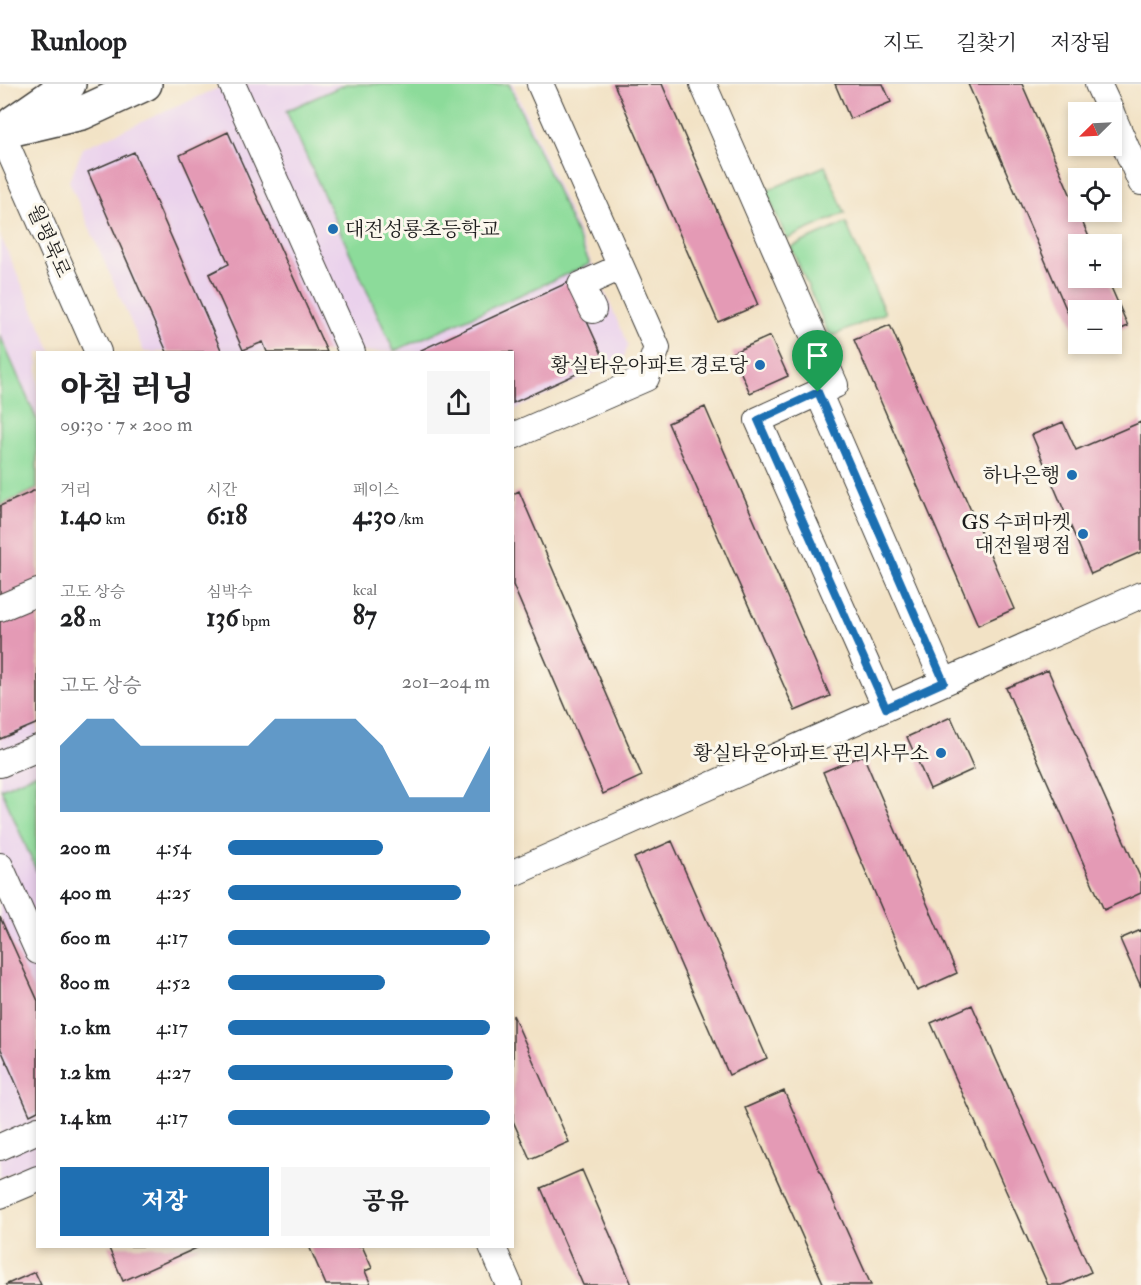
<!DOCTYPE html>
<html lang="ko">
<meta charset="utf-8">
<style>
:root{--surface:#fff;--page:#f6f6f6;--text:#202124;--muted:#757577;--line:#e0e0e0;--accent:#1f6fb2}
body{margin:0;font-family:"IM FELL Double Pica","Noto Serif KR",serif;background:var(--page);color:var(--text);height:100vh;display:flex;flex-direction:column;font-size:22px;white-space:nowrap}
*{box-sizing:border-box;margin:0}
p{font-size:20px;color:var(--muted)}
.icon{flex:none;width:33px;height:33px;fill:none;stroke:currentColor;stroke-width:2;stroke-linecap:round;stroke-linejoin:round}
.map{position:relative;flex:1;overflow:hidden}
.side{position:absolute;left:36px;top:267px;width:478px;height:897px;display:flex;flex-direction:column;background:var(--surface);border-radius:0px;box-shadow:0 3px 9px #0003}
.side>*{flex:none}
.needle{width:39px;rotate:246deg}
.controls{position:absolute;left:1068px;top:18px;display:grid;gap:12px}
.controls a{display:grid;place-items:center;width:54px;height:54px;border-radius:0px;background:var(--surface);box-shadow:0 3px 9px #0003;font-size:30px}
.pin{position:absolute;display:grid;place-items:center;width:51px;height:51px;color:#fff;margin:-62px -26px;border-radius:50% 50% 50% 0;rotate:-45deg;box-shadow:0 0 6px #0007}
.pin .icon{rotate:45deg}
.round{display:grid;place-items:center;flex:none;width:63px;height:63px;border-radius:0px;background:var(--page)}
.overview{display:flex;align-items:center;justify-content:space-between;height:102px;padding:0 24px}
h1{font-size:33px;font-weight:800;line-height:45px}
.metrics{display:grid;grid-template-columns:repeat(3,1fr);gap:9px;height:102px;padding:6px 24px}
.metrics div{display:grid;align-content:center}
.metrics b{font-size:26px;font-weight:800}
.metrics small{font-size:16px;font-weight:400}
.metrics p{font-size:16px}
.chart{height:168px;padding:12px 24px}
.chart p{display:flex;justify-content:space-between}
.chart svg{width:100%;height:108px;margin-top:6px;fill:var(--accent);opacity:.7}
.cta{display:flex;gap:12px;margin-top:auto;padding:12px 24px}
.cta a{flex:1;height:69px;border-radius:0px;background:var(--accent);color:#fff;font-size:24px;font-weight:800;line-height:69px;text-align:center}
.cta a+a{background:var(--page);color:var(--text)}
ul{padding:0 24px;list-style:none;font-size:20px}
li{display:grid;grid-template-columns:96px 72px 1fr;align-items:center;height:45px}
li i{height:15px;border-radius:8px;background:var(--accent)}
header{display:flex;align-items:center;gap:36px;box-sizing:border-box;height:84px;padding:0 30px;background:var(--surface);border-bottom:2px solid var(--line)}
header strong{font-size:28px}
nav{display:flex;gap:33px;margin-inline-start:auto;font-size:21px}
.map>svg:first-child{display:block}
.built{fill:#ead1ec}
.green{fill:#8cdb9a;stroke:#547c5b;stroke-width:1.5}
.building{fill:#e49ab5}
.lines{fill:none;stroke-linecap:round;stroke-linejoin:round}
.minor-casing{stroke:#3c3a35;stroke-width:28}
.major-casing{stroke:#3c3a35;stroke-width:36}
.minor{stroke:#fff;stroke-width:26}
.major{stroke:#fff;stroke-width:33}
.route-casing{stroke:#fff;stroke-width:12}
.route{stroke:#1f6fb2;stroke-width:8}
.poi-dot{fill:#1f6fb2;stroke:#fbf7ec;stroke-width:2}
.labels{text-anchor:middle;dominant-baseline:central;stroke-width:6;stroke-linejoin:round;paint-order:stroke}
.poi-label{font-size:20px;fill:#1c1c1c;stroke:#fbf7ec;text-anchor:end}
.street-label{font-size:20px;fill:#1c1c1c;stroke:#fbf7ec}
</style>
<header>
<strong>Runloop</strong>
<nav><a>지도</a><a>길찾기</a><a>저장됨</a></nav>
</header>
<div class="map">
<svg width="1141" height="1201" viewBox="0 0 1141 1201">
<rect width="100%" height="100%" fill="#fbf7ec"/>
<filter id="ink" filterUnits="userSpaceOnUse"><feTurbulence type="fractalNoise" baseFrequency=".0167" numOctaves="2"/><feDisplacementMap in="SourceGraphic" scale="12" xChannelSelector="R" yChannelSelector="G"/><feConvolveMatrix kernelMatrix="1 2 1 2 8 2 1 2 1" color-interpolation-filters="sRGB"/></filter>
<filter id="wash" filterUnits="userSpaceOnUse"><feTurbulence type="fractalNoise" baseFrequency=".008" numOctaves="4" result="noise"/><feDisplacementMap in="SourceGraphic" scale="24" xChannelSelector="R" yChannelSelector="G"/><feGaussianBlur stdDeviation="1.35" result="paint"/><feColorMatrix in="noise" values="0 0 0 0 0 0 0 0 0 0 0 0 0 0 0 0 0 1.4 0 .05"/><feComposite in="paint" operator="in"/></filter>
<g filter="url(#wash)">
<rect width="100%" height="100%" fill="#f2e2c5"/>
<path class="built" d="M227 0H513L628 261 623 276 513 326V268H144L69 97 83 64Z
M0 151 52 268H38L37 1078 0 1094Z"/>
<path class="green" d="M346 0H509L590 180 394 267 286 27Z
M825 82 845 129 787 155 766 107Z
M846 139 885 229 830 253 791 163Z
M0 251 37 336V405L0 422Z
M37 689V788L1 705Z"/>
<g id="blocks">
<path class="building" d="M614 0H662L758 221 718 238Z
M835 0H883L891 18 850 35Z
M968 0H1022L1092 160H1078V194H1107L1128 242 1112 249V226H1078V252Z
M228 48 327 268H267L263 258 243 266 209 190 229 180 180 71Z
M134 68 222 268H167L88 88Z
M569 198 605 277 513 319V268H422L421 266Z
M890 241 1014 525 978 541 854 256Z
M770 252 788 292 750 309 732 269Z
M705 323 830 612 795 627 668 339Z
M1063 338 1076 366 1141 338V468L1091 490 1032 351Z
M38 405V498L0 515V422Z
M519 407 642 692 603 710 513 501V410Z
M38 520V639L0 655V536Z
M1048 586 1141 795V809L1104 826 1006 604Z
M951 633 974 685 930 705 907 653Z
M863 671 957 889 917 907 823 688Z
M672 757 767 974 729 991 634 774Z
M0 833 38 917V1027L30 1031 0 963Z
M1141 846V903L1120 855Z
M972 921 1091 1188 1062 1201H1048L931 939Z
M513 931 569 1058 530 1075 513 1037Z
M784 1007 871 1201H824L745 1024Z
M582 1086 632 1201H583L541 1104Z
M108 1162H201L123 1197Z
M309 1162H362L372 1184 365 1187 371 1201H326Z
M35 1188 41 1201H5Z"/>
</g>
</g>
<g filter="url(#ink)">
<use href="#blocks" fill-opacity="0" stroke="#3c3a35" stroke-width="1.5"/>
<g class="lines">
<g class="minor-casing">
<path id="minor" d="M232 0 352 268
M703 0 835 301 758 336 886 624
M1098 0 1111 28
M1112 31 1141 98
M0 46 98 268
M593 226 581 201 621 183
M818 308 944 598
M513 352 646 294 657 264 540 0
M0 524 38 508
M0 680 38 664
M0 782 38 867
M513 789 1141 511
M0 1063 38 1046
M0 1111 38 1095
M492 1162 509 1201"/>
</g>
<g class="major-casing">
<path id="major" d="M14 38 69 0
M1 48 82 29 145 0"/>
</g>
<use href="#minor" class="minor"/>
<use href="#major" class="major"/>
</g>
</g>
<g class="lines" filter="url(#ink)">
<g class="route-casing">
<path id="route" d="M818 308 944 598 886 624 758 336Z"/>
</g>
<use href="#route" class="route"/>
</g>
<g class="poi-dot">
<circle cx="333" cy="145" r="6"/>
<circle cx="760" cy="281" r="6"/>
<circle cx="1072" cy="391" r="6"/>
<circle cx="1083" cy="450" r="6"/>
<circle cx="941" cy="669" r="6"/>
</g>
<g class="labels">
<g class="poi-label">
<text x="345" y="145" text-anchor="start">대전성룡초등학교</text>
<text x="748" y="281">황실타운아파트 경로당</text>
<text x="1060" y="391">하나은행</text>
<text x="1071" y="438">GS 수퍼마켓<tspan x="1071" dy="23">대전월평점</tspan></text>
<text x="929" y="669">황실타운아파트 관리사무소</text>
</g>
<g class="street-label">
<text transform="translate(49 157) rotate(66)">월평북로</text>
</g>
</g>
</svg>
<div class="controls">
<a><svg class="needle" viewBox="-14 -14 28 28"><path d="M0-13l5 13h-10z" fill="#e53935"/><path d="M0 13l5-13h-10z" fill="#757577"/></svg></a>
<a><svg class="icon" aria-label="locate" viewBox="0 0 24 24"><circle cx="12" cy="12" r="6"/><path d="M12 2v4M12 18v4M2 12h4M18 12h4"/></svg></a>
<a>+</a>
<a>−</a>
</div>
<div class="pin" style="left:818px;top:308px;background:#1e9e55"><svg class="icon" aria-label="arrive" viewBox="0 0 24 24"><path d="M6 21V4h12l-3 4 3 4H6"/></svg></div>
<section class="side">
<div class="overview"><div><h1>아침 러닝</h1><p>09:30 · 7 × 200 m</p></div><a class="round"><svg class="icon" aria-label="share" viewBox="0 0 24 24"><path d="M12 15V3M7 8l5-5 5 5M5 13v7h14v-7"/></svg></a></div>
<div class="metrics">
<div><p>거리</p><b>1.40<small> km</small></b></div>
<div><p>시간</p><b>6:18</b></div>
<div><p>페이스</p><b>4:30<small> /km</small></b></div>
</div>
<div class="metrics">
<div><p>고도 상승</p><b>28<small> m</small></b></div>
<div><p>심박수</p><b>136<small> bpm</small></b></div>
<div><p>kcal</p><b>87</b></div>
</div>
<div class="chart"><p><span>고도 상승</span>201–204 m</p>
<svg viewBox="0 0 160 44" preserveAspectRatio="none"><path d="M0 44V17L10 6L20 6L30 17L40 17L50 17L60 17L70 17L80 6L90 6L100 6L110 6L120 17L130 38L140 38L150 38L160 17V44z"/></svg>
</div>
<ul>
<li><b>200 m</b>4:54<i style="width:59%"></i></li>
<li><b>400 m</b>4:25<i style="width:89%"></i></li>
<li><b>600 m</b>4:17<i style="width:100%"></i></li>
<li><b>800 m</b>4:52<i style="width:60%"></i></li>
<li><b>1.0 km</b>4:17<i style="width:100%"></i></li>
<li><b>1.2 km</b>4:27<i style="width:86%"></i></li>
<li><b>1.4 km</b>4:17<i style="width:100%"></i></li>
</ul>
<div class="cta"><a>저장</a><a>공유</a></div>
</section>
</div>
